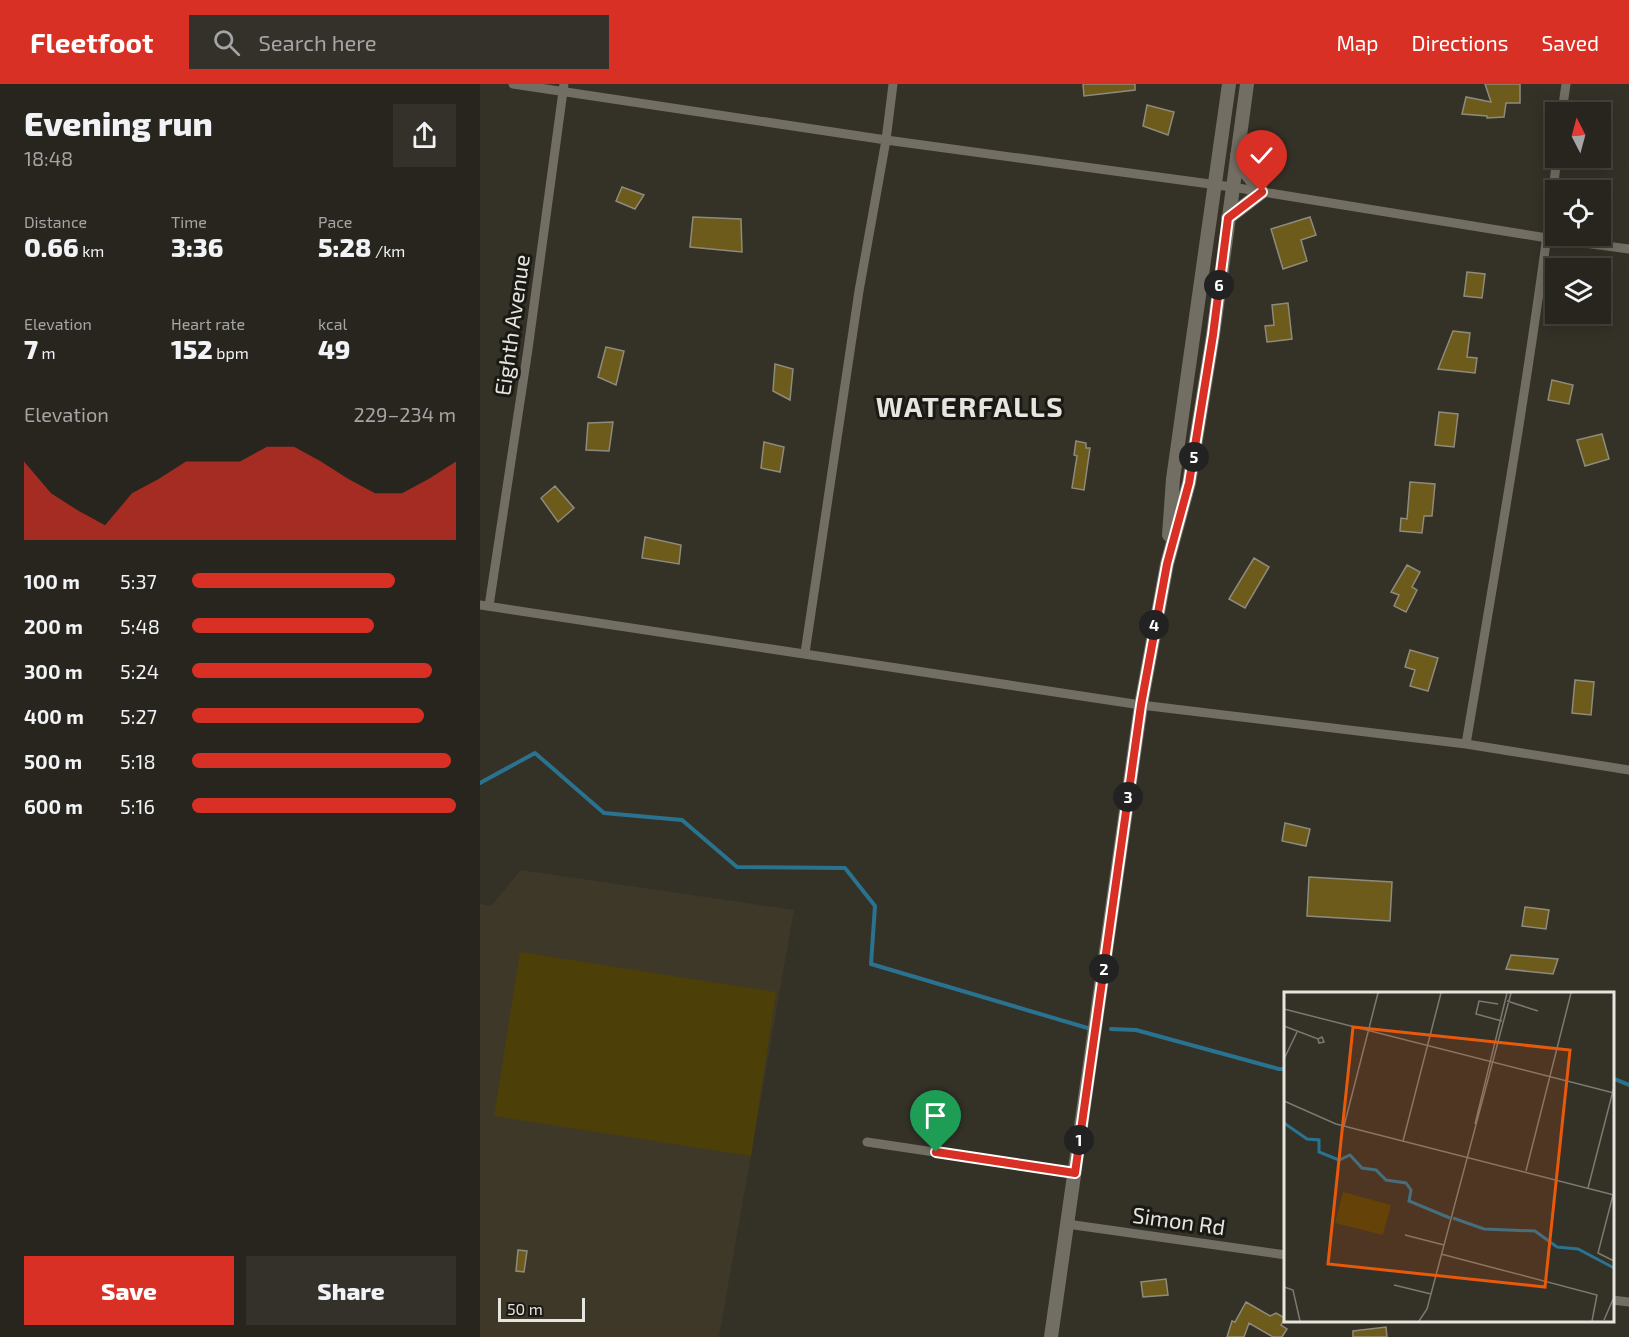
<!DOCTYPE html>
<meta charset="utf-8">
<style>
:root{--surface:#27251d;--page:#33312a;--text:#f1f3f6;--muted:#a4a5a4;--line:#43423b;--accent:#d93025}
body{margin:0;font-family:"Exo 2",sans-serif;background:var(--page);color:var(--text);height:100vh;display:flex;flex-direction:column;font-size:22px;white-space:nowrap}
*{box-sizing:border-box;margin:0}
p{font-size:20px;color:var(--muted)}
.icon{flex:none;width:33px;height:33px;fill:none;stroke:currentColor;stroke-width:2;stroke-linecap:round;stroke-linejoin:round}
.map{position:relative;flex:1;overflow:hidden}
.sheet{display:flex;flex-direction:column;background:var(--surface);width:480px}
.sheet>*{flex:none}
.needle{width:39px;rotate:354deg}
.fabs{position:absolute;left:1065px;top:18px;display:grid;gap:12px}
.fabs a{display:grid;place-items:center;width:66px;height:66px;border-radius:0px;background:var(--surface);box-shadow:0 3px 15px #0003,0 0 0 2px var(--line);font-size:30px}
.scale{position:absolute;left:18px;bottom:15px;width:87px;box-sizing:border-box;padding-left:6px;border:3px solid #e7e5df;border-top:0;font-size:16px;line-height:21px;white-space:nowrap;color:#e7e5df;-webkit-text-stroke:4px #1a1914;paint-order:stroke}
.pin{position:absolute;display:grid;place-items:center;width:51px;height:51px;color:#fff;margin:-62px -26px;border-radius:50% 50% 50% 0;rotate:-45deg;box-shadow:0 0 6px #0007}
.pin .icon{rotate:45deg}
.km{position:absolute;width:30px;height:30px;margin:-15px;border-radius:50%;background:#222;color:#fff;font-size:16px;line-height:30px;text-align:center}
.round{display:grid;place-items:center;flex:none;width:63px;height:63px;border-radius:0px;background:var(--page)}
.head{display:flex;align-items:center;justify-content:space-between;height:102px;padding:0 24px}
h1{font-size:33px;font-weight:800;line-height:45px}
.figures{display:grid;grid-template-columns:repeat(3,1fr);gap:9px;height:102px;padding:6px 24px}
.figures div{display:grid;align-content:center}
.figures b{font-size:26px;font-weight:800}
.figures small{font-size:16px;font-weight:400}
.figures p{font-size:16px}
.chart{height:168px;padding:12px 24px}
.chart p{display:flex;justify-content:space-between}
.chart svg{width:100%;height:108px;margin-top:6px;fill:var(--accent);opacity:.7}
.cta{display:flex;gap:12px;margin-top:auto;padding:12px 24px}
.cta a{flex:1;height:69px;border-radius:0px;background:var(--accent);color:#fff;font-size:24px;font-weight:800;line-height:69px;text-align:center}
.cta a+a{background:var(--page);color:var(--text)}
ul{padding:0 24px;list-style:none;font-size:20px}
li{display:grid;grid-template-columns:96px 72px 1fr;align-items:center;height:45px}
li i{height:15px;border-radius:8px;background:var(--accent)}
header{display:flex;align-items:center;gap:36px;box-sizing:border-box;height:84px;padding:0 30px;background:var(--accent);color:#fff}
header strong{font-size:28px}
nav{display:flex;gap:33px;margin-inline-start:auto;font-size:21px}
.search{width:420px;height:54px;background:var(--page);display:flex;align-items:center;gap:15px;box-sizing:border-box;padding:0 21px;border-radius:0px;color:var(--muted);font-size:22px}
main{display:flex;flex:1;min-height:0}
.map>svg:first-child{display:block}
.built{fill:#3d3828}
.green{fill:#4d3f08}
.lines{fill:none;stroke-linecap:round;stroke-linejoin:round}
.stream{stroke:#2a7390;stroke-width:4}
.building{fill:#6d5b1b;stroke:#8e8a7e;stroke-width:1.5}
.street{stroke:#726e63;stroke-width:9}
.secondary{stroke:#726e63;stroke-width:14}
.route-casing{stroke:#fff;stroke-width:12}
.route{stroke:#d93025;stroke-width:8}
.labels{text-anchor:middle;dominant-baseline:central;stroke-width:6;stroke-linejoin:round;paint-order:stroke}
.street-label{font-size:22px;fill:#e7e5df;stroke:#1a1914}
.district-label{font-size:28px;font-weight:bold;letter-spacing:1.5px;fill:#e7e5df;stroke:#1a1914}
.inset-river{fill:none;stroke:#2a7390;stroke-width:3}
.inset-road{fill:none;stroke:#7c7971;stroke-width:1.5}
.view{fill:#e8590c;fill-opacity:0.15;stroke:#e8590c;stroke-width:3}
.inset-edge{fill:none;stroke:#e7e5df;stroke-width:3}
</style>
<header>
<strong>Fleetfoot</strong>
<div class="search"><svg class="icon" aria-label="search" viewBox="0 0 24 24"><circle cx="10" cy="10" r="6"/><path d="M15 15l6 6"/></svg>Search here</div>
<nav><a>Map</a><a>Directions</a><a>Saved</a></nav>
</header>
<main>
<section class="sheet">
<div class="head"><div><h1>Evening run</h1><p>18:48</p></div><a class="round"><svg class="icon" aria-label="share" viewBox="0 0 24 24"><path d="M12 15V3M7 8l5-5 5 5M5 13v7h14v-7"/></svg></a></div>
<div class="figures">
<div><p>Distance</p><b>0.66<small> km</small></b></div>
<div><p>Time</p><b>3:36</b></div>
<div><p>Pace</p><b>5:28<small> /km</small></b></div>
</div>
<div class="figures">
<div><p>Elevation</p><b>7<small> m</small></b></div>
<div><p>Heart rate</p><b>152<small> bpm</small></b></div>
<div><p>kcal</p><b>49</b></div>
</div>
<div class="chart"><p><span>Elevation</span>229–234 m</p>
<svg viewBox="0 0 160 44" preserveAspectRatio="none"><path d="M0 44V12L10 25L20 32L30 38L40 25L50 19L60 12L70 12L80 12L90 6L100 6L110 12L120 19L130 25L140 25L150 19L160 12V44z"/></svg>
</div>
<ul>
<li><b>100 m</b>5:37<i style="width:77%"></i></li>
<li><b>200 m</b>5:48<i style="width:69%"></i></li>
<li><b>300 m</b>5:24<i style="width:91%"></i></li>
<li><b>400 m</b>5:27<i style="width:88%"></i></li>
<li><b>500 m</b>5:18<i style="width:98%"></i></li>
<li><b>600 m</b>5:16<i style="width:100%"></i></li>
</ul>
<div class="cta"><a>Save</a><a>Share</a></div>
</section>
<div class="map">
<svg width="1149" height="1253" viewBox="0 0 1149 1253">
<rect width="100%" height="100%" fill="#343127"/>
<path class="built" d="M41 786 314 826 239 1253H0V820L11 822Z"/>
<path class="green" d="M40 868 296 908 271 1072 14 1032Z"/>
<g class="lines">
<path class="stream" d="M0 699 55 669 124 729 202 736 257 783 365 784 395 822 391 880 611 945
M631 945 656 946 799 985H806
M1132 994 1149 1001"/>
</g>
<path class="building" d="M603 0H655V6L604 12Z
M1005 0H1040V19H1026L1024 33 1007 34V32L982 30 986 13 1011 18Z
M667 21 694 28 688 51 663 42Z
M142 103 164 111 155 125 136 117Z
M213 133 261 135 262 168 210 163Z
M830 133 836 151 821 156 827 177 803 185 791 145Z
M987 188 1005 190 1002 214 984 212Z
M808 219 812 255 787 258 785 242 794 241 792 221Z
M973 247 990 249 987 273 997 274 995 289 958 285Z
M126 263 144 267 136 301 118 293Z
M295 280 313 285 310 316 293 307Z
M1072 296 1093 301 1089 320 1068 316Z
M959 328 978 330 974 363 955 361Z
M133 338 129 367 106 366 108 339Z
M1122 350 1129 375 1105 382 1097 356Z
M596 357 606 359V364H610L604 406 592 404 597 372 594 371Z
M284 358 304 363 300 388 281 384Z
M930 398 955 400 952 432H944L942 449 920 447 921 434 927 435Z
M75 402 94 424 78 438 61 414Z
M165 453 201 461 199 480 162 474Z
M774 474 789 483 765 524 749 515Z
M927 481 940 488 932 503 937 506 926 528 914 522 919 511 911 508Z
M930 566 958 574 948 607 930 602 935 586 925 583Z
M1095 596 1114 598 1111 631 1092 629Z
M805 739 830 745 826 762 802 757Z
M829 793 912 798 910 837 827 832Z
M1045 823 1069 826 1066 845 1042 842Z
M1031 871 1078 875 1073 890 1026 885Z
M38 1166 47 1167 44 1188 36 1187Z
M686 1195 688 1211 663 1213 661 1198Z
M766 1218 790 1232 796 1229 805 1234 801 1241 807 1245 802 1253H793L769 1239 764 1253H747L752 1237 755 1238Z
M906 1243 907 1253H873V1247Z"/>
<g class="lines">
<path class="street" d="M33 0 406 56 752 103 1067 154 1149 165
M1082 28 1086 0
M0 521 661 621 986 660 1149 686
M9 522 48 265 84 0
M325 569 379 207 406 56 413 0
M986 660C1019 465 1053 270 1077 74
M387 1058 595 1089
M587 1140 806 1171
M1132 1216 1149 1218"/>
<path class="secondary" d="M748 134 782 108 762 84 757 71
M689 451 693 395 749 0
M571 1253 661 621 687 480 709 399 733 251 767 0"/>
</g>
<g class="lines">
<g class="route-casing">
<path id="route" d="M456 1068 595 1089 661 621 687 480 709 399 733 251 748 134 782 108"/>
</g>
<use href="#route" class="route"/>
</g>
<g class="labels">
<g class="street-label">
<text transform="translate(31 241) rotate(-82)">Eighth Avenue</text>
<text transform="translate(699 1136) rotate(8)">Simon Rd</text>
</g>
<g class="district-label">
<text x="490" y="322">WATERFALLS</text>
</g>
</g>
<g transform="translate(804 908)">
<rect width="330" height="330" fill="#343127"/>
<path d="M59 200 107 213 99 243 51 231Z" fill="#4d3f08"/>
<path class="inset-river" d="M0 131 23 147 35 148V160L55 168 66 163 78 176 92 178 102 188 122 191 127 198 125 209 166 226M169 226 200 237 251 239 273 255 294 257 330 276"/>
<path class="inset-road" d="M223 9 254 19M214 12 195 9 192 22 218 29M0 17 330 101M0 34 34 47 38 45 40 50 35 51 34 47M0 67 13 40M0 109 52 132 330 203M191 132 223 1M60 134 94 1M119 149 157 1M242 179 287 1M304 196 330 95M329 203 314 261 330 269M121 243 160 253M157 262 313 303 308 329M110 293 147 302M0 295 9 298 16 329M320 328 330 305M135 329 143 317 227 1"/>
<path class="view" d="M69 35 286 58 261 295 44 272Z"/>
<rect width="330" height="330" class="inset-edge"/>
</g>
</svg>
<div class="fabs">
<a><svg class="needle" viewBox="-14 -14 28 28"><path d="M0-13l5 13h-10z" fill="#e53935"/><path d="M0 13l5-13h-10z" fill="#a4a5a4"/></svg></a>
<a><svg class="icon" aria-label="locate" viewBox="0 0 24 24"><circle cx="12" cy="12" r="6"/><path d="M12 2v4M12 18v4M2 12h4M18 12h4"/></svg></a>
<a><svg class="icon" aria-label="layers" viewBox="0 0 24 24"><path d="M12 4l9 5-9 5-9-5zM3 14l9 5 9-5"/></svg></a>
</div>
<div class="scale">50 m</div>
<div class="pin" style="left:456px;top:1068px;background:#1e9e55"><svg class="icon" aria-label="arrive" viewBox="0 0 24 24"><path d="M6 21V4h12l-3 4 3 4H6"/></svg></div>
<div class="pin" style="left:782px;top:108px;background:#d93025"><svg class="icon" aria-label="check" viewBox="0 0 24 24"><path d="M5 12l5 5 9-10"/></svg></div>
<b class="km" style="left:599px;top:1056px">1</b>
<b class="km" style="left:624px;top:885px">2</b>
<b class="km" style="left:648px;top:713px">3</b>
<b class="km" style="left:674px;top:541px">4</b>
<b class="km" style="left:714px;top:373px">5</b>
<b class="km" style="left:739px;top:201px">6</b>
</div>
</main>
